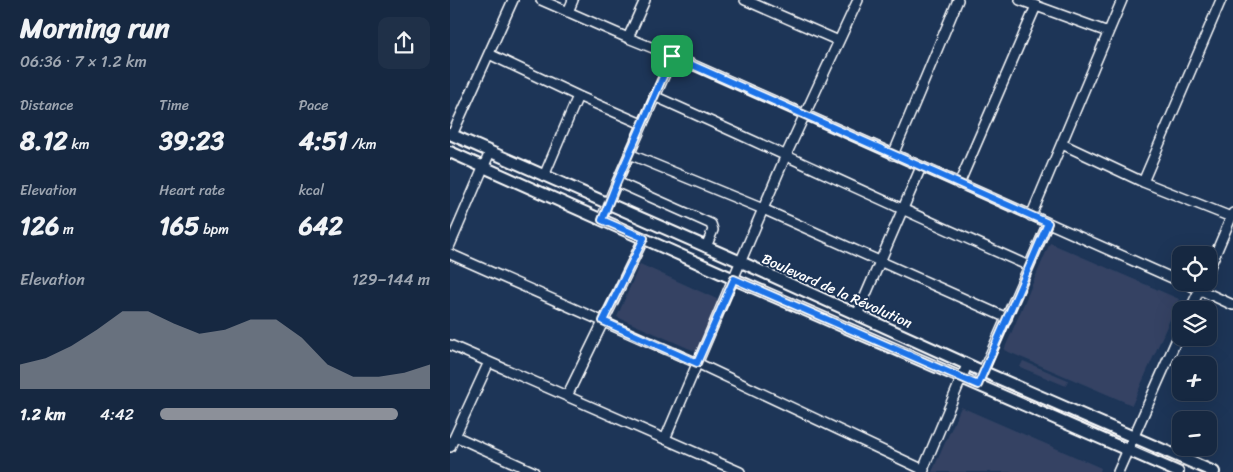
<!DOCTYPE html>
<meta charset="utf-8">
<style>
:root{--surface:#162841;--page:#1f3048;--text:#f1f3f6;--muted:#9ea6b1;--line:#35445a;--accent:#8c9099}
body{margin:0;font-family:Sriracha,sans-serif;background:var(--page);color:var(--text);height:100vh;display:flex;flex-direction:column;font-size:19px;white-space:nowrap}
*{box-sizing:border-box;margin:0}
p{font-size:16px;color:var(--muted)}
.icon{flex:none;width:28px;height:28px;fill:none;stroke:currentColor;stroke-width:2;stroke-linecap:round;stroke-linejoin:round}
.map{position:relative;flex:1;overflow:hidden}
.side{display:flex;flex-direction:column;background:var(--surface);width:450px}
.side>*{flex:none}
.tools{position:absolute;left:722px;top:246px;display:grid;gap:10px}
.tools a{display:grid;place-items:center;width:45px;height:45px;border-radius:10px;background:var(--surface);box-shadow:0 5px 20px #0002,0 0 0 1px var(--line);font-size:25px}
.pin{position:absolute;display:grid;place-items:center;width:42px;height:42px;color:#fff;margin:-21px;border-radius:10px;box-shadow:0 2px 8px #0006}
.round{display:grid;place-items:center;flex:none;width:52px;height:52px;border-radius:10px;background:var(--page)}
.head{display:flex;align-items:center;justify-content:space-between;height:85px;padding:0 20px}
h1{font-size:28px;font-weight:800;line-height:38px}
.metrics{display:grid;grid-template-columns:repeat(3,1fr);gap:8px;height:85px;padding:5px 20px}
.metrics div{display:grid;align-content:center}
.metrics b{font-size:25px;font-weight:800}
.metrics small{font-size:14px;font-weight:400}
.metrics p{font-size:14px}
.chart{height:140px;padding:10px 20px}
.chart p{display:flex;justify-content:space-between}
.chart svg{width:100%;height:90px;margin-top:5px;fill:var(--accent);opacity:.7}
ul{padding:0 20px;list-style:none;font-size:16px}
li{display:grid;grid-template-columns:80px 60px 1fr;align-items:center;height:38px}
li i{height:12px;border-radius:6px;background:var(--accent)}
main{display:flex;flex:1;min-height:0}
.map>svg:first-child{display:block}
.built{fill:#344364}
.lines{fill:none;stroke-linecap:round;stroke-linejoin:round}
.minor-casing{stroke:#fff;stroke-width:12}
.major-casing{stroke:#fff;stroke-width:14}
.minor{stroke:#1d3557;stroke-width:9}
.major{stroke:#1d3557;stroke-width:10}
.route-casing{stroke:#fff;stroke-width:10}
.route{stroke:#1a73e8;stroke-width:6}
.labels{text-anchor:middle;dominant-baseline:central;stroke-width:4;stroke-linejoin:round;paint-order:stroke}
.street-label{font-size:14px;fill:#fff;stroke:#1d3557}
</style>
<main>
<section class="side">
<div class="head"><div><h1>Morning run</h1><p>06:36 · 7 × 1.2 km</p></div><a class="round"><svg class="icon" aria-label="share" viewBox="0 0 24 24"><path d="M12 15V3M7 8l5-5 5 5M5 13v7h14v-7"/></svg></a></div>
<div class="metrics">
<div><p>Distance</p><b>8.12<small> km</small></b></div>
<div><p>Time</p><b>39:23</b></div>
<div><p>Pace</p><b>4:51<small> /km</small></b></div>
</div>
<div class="metrics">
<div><p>Elevation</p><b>126<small> m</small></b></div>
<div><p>Heart rate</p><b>165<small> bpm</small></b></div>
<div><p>kcal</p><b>642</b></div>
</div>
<div class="chart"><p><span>Elevation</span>129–144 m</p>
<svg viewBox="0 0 160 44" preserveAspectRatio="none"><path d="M0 44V32L10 29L20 23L30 15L40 6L50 6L60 12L70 17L80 15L90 10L100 10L110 19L120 32L130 38L140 38L150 36L160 32V44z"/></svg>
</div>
<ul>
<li><b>1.2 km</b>4:42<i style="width:88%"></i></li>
</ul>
</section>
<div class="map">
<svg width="783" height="472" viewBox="0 0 783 472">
<rect width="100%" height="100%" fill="#1d3557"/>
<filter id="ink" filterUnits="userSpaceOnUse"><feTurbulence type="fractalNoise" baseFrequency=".02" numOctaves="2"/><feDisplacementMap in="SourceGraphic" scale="10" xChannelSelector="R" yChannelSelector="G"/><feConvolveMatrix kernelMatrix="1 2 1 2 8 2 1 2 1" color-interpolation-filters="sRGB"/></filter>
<g filter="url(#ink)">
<path class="built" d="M600 243 729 299 682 405 554 350Z
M190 264 271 301 247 352 167 317Z
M573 361 618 380 616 386 570 367Z
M511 407 651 468 650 472H482Z"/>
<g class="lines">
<g class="minor-casing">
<path id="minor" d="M91 0 178 38 223 56 731 282
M295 0 389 41
M570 0 658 32
M118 12 123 0
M178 38 195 0
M39 54 128 96 192 124
M223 56 167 182 261 224 263 230 256 247
M204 96C330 152 454 211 579 266
M2 135 63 0
M612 144 693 182 781 217
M179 154 313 209 557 318
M443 155 508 0
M94 176 128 96
M693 182 771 0
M509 184 586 6
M581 216 672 0
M151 220 167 182
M0 245 40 152
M0 254 247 363 474 470
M759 269 783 213
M733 282 783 305
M740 310 753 282
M407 315 471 167
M0 345 290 472
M527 385 598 223
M117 396 194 238
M5 436 84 472
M215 439 336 155 408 0
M0 447 39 362
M472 472 517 365
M668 472 731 330"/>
</g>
<g class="major-casing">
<path id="major" d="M0 134 291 262 534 372 764 472
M0 152 284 279 728 472"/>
</g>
<use href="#minor" class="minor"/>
<use href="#major" class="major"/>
</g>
</g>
<g class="lines" filter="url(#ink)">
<g class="route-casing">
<path id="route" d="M222 56 598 223 528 385 284 279 247 363 153 321 194 238 152 220 167 182Z"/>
</g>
<use href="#route" class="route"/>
</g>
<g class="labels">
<g class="street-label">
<text transform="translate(387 291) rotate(24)">Boulevard de la Révolution</text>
</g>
</g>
</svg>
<div class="tools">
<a><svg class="icon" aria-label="locate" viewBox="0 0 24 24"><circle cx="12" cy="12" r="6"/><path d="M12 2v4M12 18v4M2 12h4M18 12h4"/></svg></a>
<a><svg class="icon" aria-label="layers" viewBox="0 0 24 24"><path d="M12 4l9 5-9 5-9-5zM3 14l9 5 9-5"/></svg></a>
<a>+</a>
<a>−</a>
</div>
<div class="pin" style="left:222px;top:56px;background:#1e9e55"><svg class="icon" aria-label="arrive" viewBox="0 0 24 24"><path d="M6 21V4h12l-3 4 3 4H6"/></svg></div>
</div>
</main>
